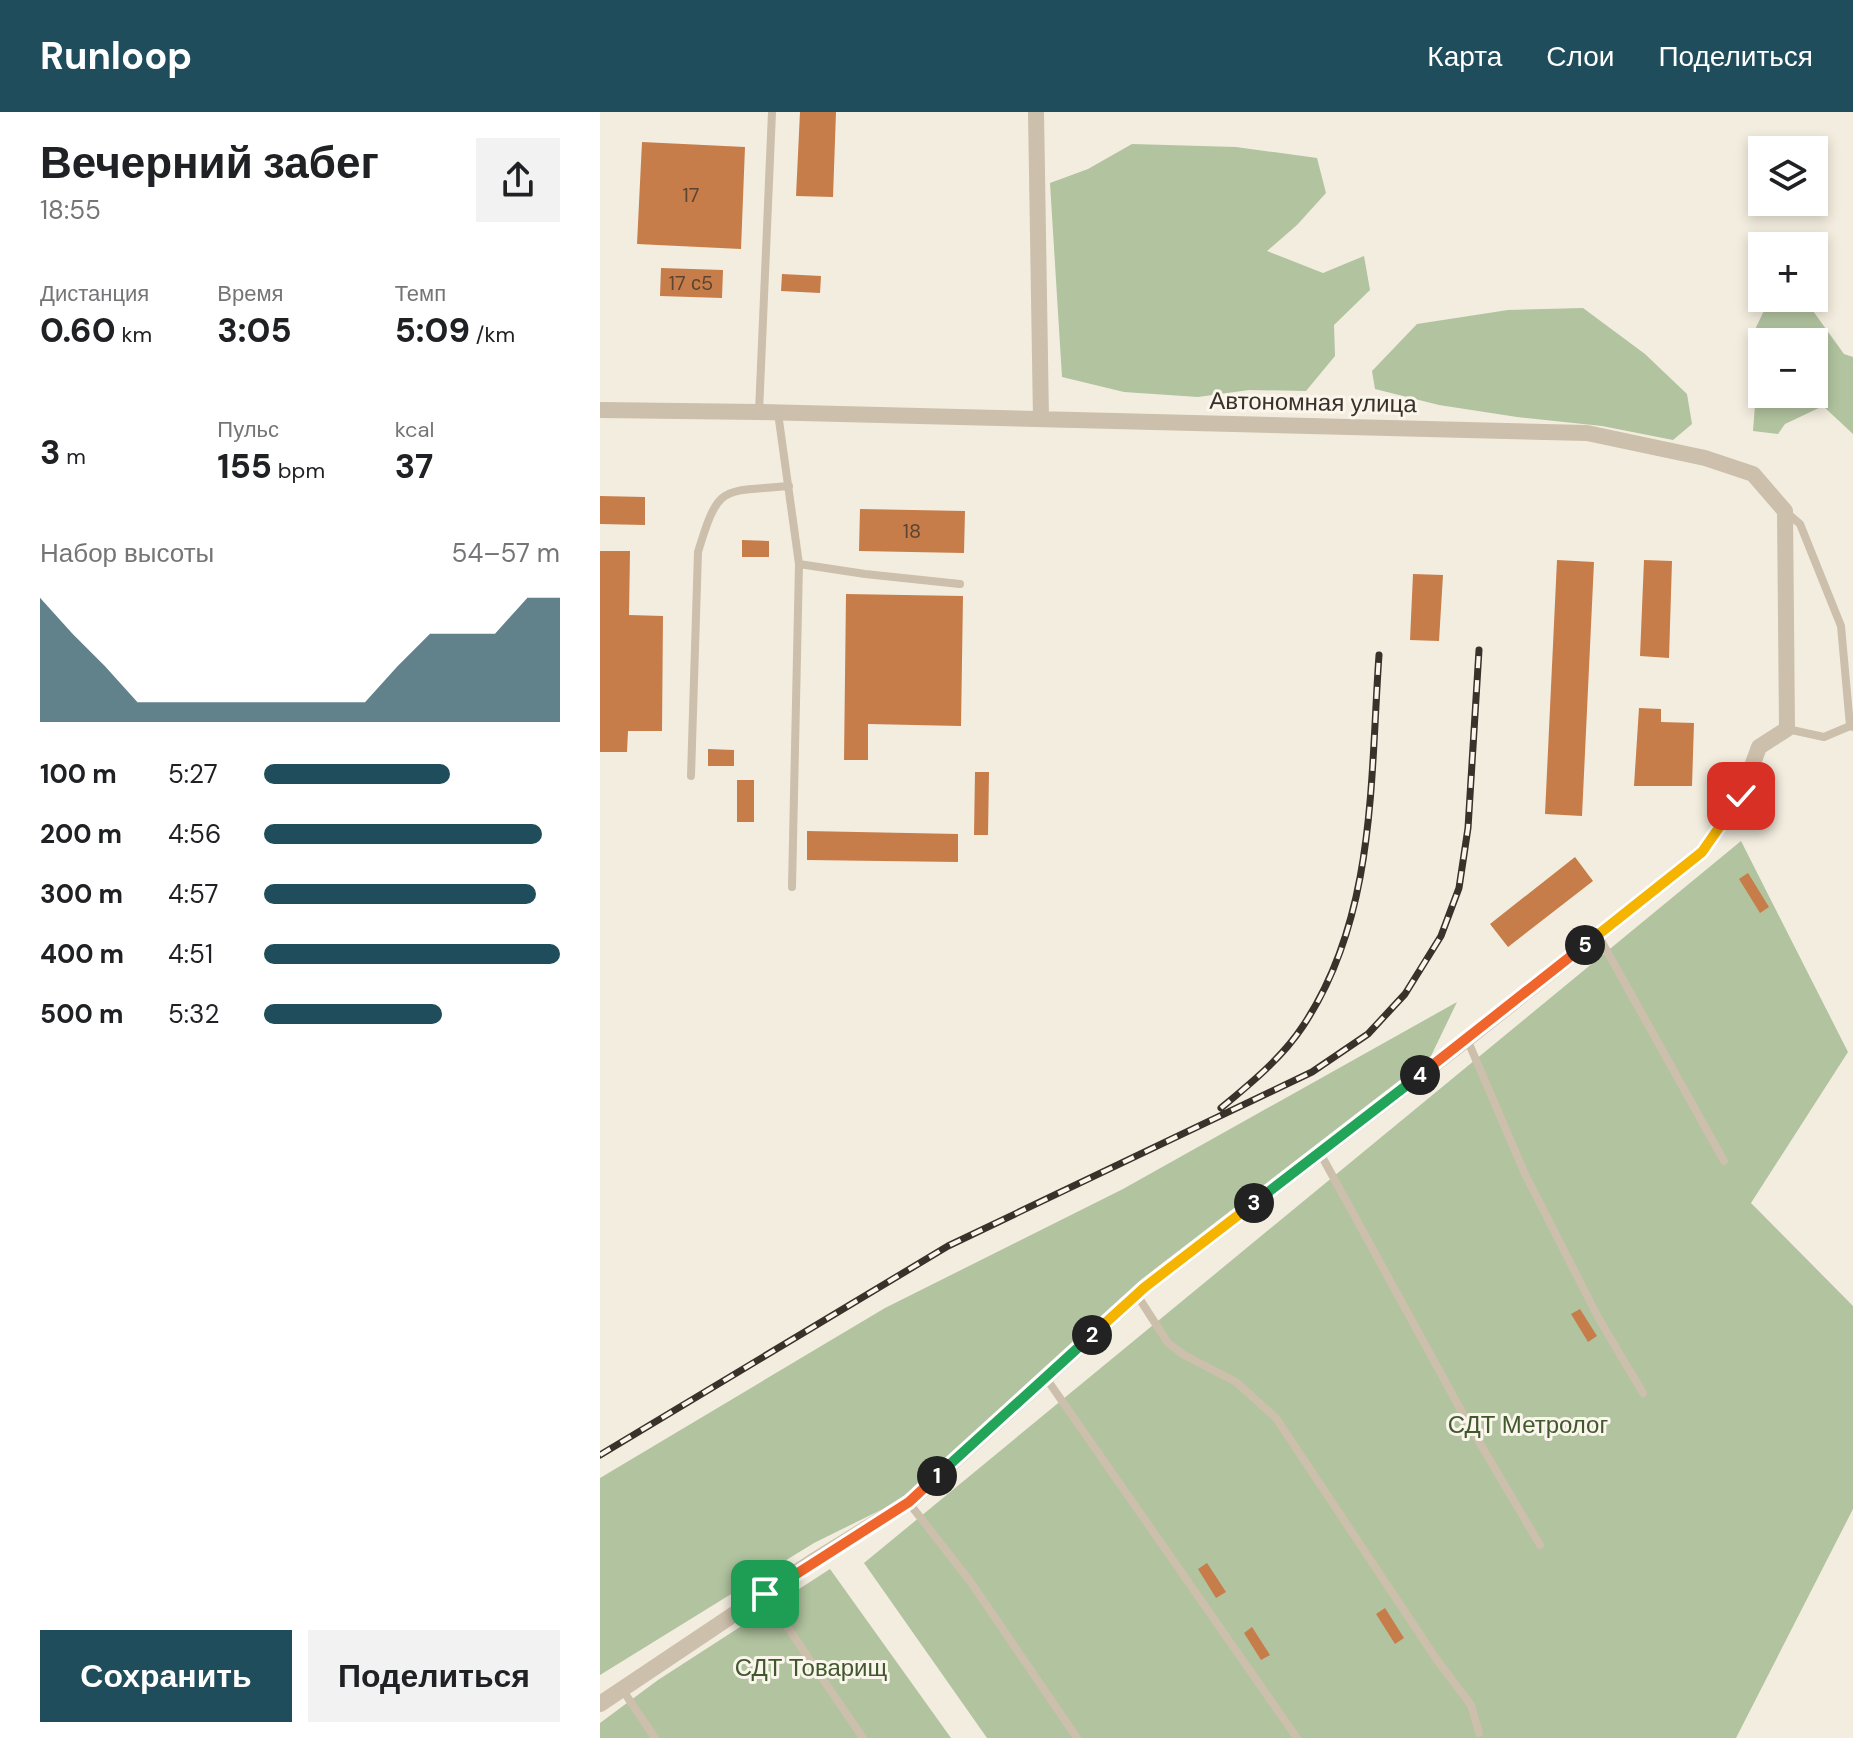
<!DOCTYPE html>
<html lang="ru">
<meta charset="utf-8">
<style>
:root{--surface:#fff;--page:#f2f2f2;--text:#202124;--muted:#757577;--accent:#1f4d5b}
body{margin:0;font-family:"DM Sans",sans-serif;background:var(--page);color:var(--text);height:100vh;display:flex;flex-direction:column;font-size:30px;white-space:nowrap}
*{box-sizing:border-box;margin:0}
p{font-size:26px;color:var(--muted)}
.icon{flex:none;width:44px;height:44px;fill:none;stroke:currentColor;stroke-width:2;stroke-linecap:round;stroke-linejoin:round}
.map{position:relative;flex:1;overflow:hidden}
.sheet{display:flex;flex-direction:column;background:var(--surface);width:600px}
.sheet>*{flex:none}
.buttons{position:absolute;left:1148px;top:24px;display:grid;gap:16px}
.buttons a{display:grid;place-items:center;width:80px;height:80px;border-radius:0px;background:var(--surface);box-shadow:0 4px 12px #0003;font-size:40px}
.pin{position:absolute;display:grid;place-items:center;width:68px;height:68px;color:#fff;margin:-34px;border-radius:16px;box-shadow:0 4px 12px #0006}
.km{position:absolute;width:40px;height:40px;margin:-20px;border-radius:50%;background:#222;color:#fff;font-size:22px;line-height:40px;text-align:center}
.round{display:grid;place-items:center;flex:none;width:84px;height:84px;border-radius:0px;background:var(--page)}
.head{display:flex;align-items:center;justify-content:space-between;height:136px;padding:0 40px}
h1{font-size:44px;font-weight:700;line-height:60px}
.figures{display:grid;grid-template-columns:repeat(3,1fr);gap:12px;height:136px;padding:8px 40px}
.figures div{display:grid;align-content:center}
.figures b{font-size:34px;font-weight:700}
.figures small{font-size:22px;font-weight:400}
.figures p{font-size:22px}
.chart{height:224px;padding:16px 40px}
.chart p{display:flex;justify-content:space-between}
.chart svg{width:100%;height:144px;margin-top:8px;fill:var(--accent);opacity:.7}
.button{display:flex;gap:16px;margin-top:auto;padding:16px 40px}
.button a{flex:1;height:92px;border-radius:0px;background:var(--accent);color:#fff;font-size:32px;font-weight:700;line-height:92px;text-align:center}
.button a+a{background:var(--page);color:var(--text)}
ul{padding:0 40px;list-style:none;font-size:26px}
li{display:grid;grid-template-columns:128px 96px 1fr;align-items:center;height:60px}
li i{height:20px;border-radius:10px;background:var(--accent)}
header{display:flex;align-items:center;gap:48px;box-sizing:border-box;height:112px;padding:0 40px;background:var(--accent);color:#fff}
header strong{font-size:38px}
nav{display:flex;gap:44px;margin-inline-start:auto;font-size:28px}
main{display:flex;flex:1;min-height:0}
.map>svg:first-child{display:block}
.green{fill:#b1c39f;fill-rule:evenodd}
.building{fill:#c67d4a}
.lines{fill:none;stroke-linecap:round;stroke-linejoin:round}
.lane{stroke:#ccbfab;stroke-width:8}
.street{stroke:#ccbfab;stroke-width:16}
.rail-casing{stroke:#39312a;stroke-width:7}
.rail{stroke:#faf6ec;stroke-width:4;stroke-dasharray:12;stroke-linecap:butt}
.split-1-casing{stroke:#fff;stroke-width:16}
.split-2-casing{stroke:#fff;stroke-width:16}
.split-3-casing{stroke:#fff;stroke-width:16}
.split-4-casing{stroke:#fff;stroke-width:16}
.split-5-casing{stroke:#fff;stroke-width:16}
.split-6-casing{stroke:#fff;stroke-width:16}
.split-1{stroke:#f0652b;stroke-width:10}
.split-2{stroke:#22a559;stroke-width:10}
.split-3{stroke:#f5b400;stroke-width:10}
.split-4{stroke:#22a559;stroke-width:10}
.split-5{stroke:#f0652b;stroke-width:10}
.split-6{stroke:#f5b400;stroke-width:10}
.labels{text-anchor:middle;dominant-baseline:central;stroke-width:6;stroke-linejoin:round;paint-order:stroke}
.number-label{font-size:20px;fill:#5c4432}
.street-label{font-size:24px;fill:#39312a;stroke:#faf6ec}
.park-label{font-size:24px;fill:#41582e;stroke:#faf6ec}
</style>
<header>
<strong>Runloop</strong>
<nav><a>Карта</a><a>Слои</a><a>Поделиться</a></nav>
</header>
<main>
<section class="sheet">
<div class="head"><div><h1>Вечерний забег</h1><p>18:55</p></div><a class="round"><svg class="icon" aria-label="share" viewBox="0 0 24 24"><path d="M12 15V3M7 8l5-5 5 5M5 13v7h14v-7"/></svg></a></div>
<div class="figures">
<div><p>Дистанция</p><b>0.60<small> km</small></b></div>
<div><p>Время</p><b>3:05</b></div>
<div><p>Темп</p><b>5:09<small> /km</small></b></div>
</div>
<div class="figures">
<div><b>3<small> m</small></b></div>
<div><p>Пульс</p><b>155<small> bpm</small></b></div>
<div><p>kcal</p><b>37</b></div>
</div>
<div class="chart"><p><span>Набор высоты</span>54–57 m</p>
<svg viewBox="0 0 160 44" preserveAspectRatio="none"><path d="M0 44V6L10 17L20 27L30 38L40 38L50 38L60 38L70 38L80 38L90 38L100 38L110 27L120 17L130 17L140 17L150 6L160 6V44z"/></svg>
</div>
<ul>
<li><b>100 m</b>5:27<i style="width:63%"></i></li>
<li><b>200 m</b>4:56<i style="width:94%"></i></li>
<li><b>300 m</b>4:57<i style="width:92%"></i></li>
<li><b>400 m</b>4:51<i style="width:100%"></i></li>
<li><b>500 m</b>5:32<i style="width:60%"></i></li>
</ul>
<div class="button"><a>Сохранить</a><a>Поделиться</a></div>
</section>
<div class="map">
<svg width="1253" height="1626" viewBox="0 0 1253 1626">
<rect width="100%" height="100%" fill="#f3eddf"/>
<path class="green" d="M532 32 636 35 717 46 726 81 697 113 667 139 723 161 764 144 770 178 734 213 735 244 706 279 649 278 598 285 524 280 462 265 450 71 488 57Z
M1170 186H1194L1208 192 1244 242 1253 245V322L1223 294 1185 312 1178 322 1153 319 1156 280 1151 226ZM1162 230H1214V282H1162Z
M983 196 1045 242 1087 282 1092 312 1073 328 1002 314 917 305 839 293 775 277 772 259 817 212 908 198Z
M1141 729 1248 940 1151 1091 1253 1194V1397L1136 1626H387L264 1451Z
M857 890 831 944 542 1167 309 1384 214 1431 0 1563V1366L285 1196 523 1077Z
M230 1457 351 1626H0V1611L58 1568Z"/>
<path class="building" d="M200 0H236L233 85 196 84Z
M42 30 145 35 141 137 37 132Z
M61 156 123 158 122 186 60 184Z
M182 162 221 164 220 181 181 179Z
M0 384 45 385V413L0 412Z
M260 397 365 399 364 441 259 439Z
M142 428 169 429V445H142Z
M0 439H30L29 503 63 504 62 619H28L27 640H0Z
M957 448 994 450 982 704 945 702Z
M1044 448 1072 449 1069 546 1040 544Z
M813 462 843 463 839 529 810 528Z
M246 482 363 484 361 614 268 612V648H244Z
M1039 596 1061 597V610L1094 611 1092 674H1034Z
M108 637 134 638V654H108Z
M375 660H389L388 723H374Z
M137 668H154V710H137Z
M207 719 358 722V750L207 748Z
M975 745 993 769 908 835 890 812Z
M1148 761 1169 795 1160 801 1139 767Z
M980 1197 997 1224 988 1230 971 1202Z
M607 1451 626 1480 616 1486 598 1457Z
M785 1496 804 1526 795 1532 776 1502Z
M652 1515 670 1543 661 1548 644 1521Z"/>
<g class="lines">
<path class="lane" d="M159 300 172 0
M178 301 199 452 192 775
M1186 400 1200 412 1241 514 1250 614 1253 615
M199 452 265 462 360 472
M1187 617 1224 625 1250 614
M91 664 98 440C119 371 121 380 189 374
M998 823 1124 1049
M867 927 925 1062 999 1207 1043 1281
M720 1041 868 1311 940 1433
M537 1183 568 1231 584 1243 636 1270 676 1306 837 1548 871 1593 879 1621
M446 1266 697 1626
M309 1391 370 1469 477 1626
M165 1482 263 1626
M22 1577 55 1626"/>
<path class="street" d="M436 0 441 307
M0 298 159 300 987 321 1105 346 1153 362 1185 399 1187 617 1159 635 1141 684 1102 740 867 927 545 1175 309 1390 215 1448 0 1592"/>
<g class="rail-casing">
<path id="rail" d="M621 996C650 972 682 946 703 914 776 804 770 670 779 543
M0 1343 348 1134 712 960 768 922 805 882 841 824 859 776 868 716 879 538"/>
</g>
<use href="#rail" class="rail"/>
</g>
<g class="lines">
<g class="split-1-casing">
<path id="split-1" d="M165 1482 309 1390 337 1364"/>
</g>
<g class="split-2-casing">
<path id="split-2" d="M337 1364 492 1223"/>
</g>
<g class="split-3-casing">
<path id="split-3" d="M492 1223 545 1175 654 1091"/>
</g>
<g class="split-4-casing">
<path id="split-4" d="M654 1091 820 963"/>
</g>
<g class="split-5-casing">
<path id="split-5" d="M820 963 985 833"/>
</g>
<g class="split-6-casing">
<path id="split-6" d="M985 833 1102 740 1141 684"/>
</g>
<use href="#split-1" class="split-1"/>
<use href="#split-2" class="split-2"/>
<use href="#split-3" class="split-3"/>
<use href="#split-4" class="split-4"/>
<use href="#split-5" class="split-5"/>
<use href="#split-6" class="split-6"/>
</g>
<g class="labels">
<g class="number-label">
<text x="91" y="83">17</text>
<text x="91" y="171">17 с5</text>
<text x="312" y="419">18</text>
</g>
<g class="street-label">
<text transform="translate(713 290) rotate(1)">Автономная улица</text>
</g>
<g class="park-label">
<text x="928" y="1312">СДТ Метролог</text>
<text x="211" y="1555">СДТ Товарищ</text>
</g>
</g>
</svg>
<div class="buttons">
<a><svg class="icon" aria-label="layers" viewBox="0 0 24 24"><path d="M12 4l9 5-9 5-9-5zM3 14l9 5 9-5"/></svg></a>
<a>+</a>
<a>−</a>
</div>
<div class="pin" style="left:165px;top:1482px;background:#1e9e55"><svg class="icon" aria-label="arrive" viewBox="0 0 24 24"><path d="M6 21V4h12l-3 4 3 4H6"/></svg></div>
<div class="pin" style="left:1141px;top:684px;background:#d93025"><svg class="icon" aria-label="check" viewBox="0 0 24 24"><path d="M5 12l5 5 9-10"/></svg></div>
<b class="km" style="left:337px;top:1364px">1</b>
<b class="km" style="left:492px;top:1223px">2</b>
<b class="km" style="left:654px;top:1091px">3</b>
<b class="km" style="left:820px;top:963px">4</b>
<b class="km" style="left:985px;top:833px">5</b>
</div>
</main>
